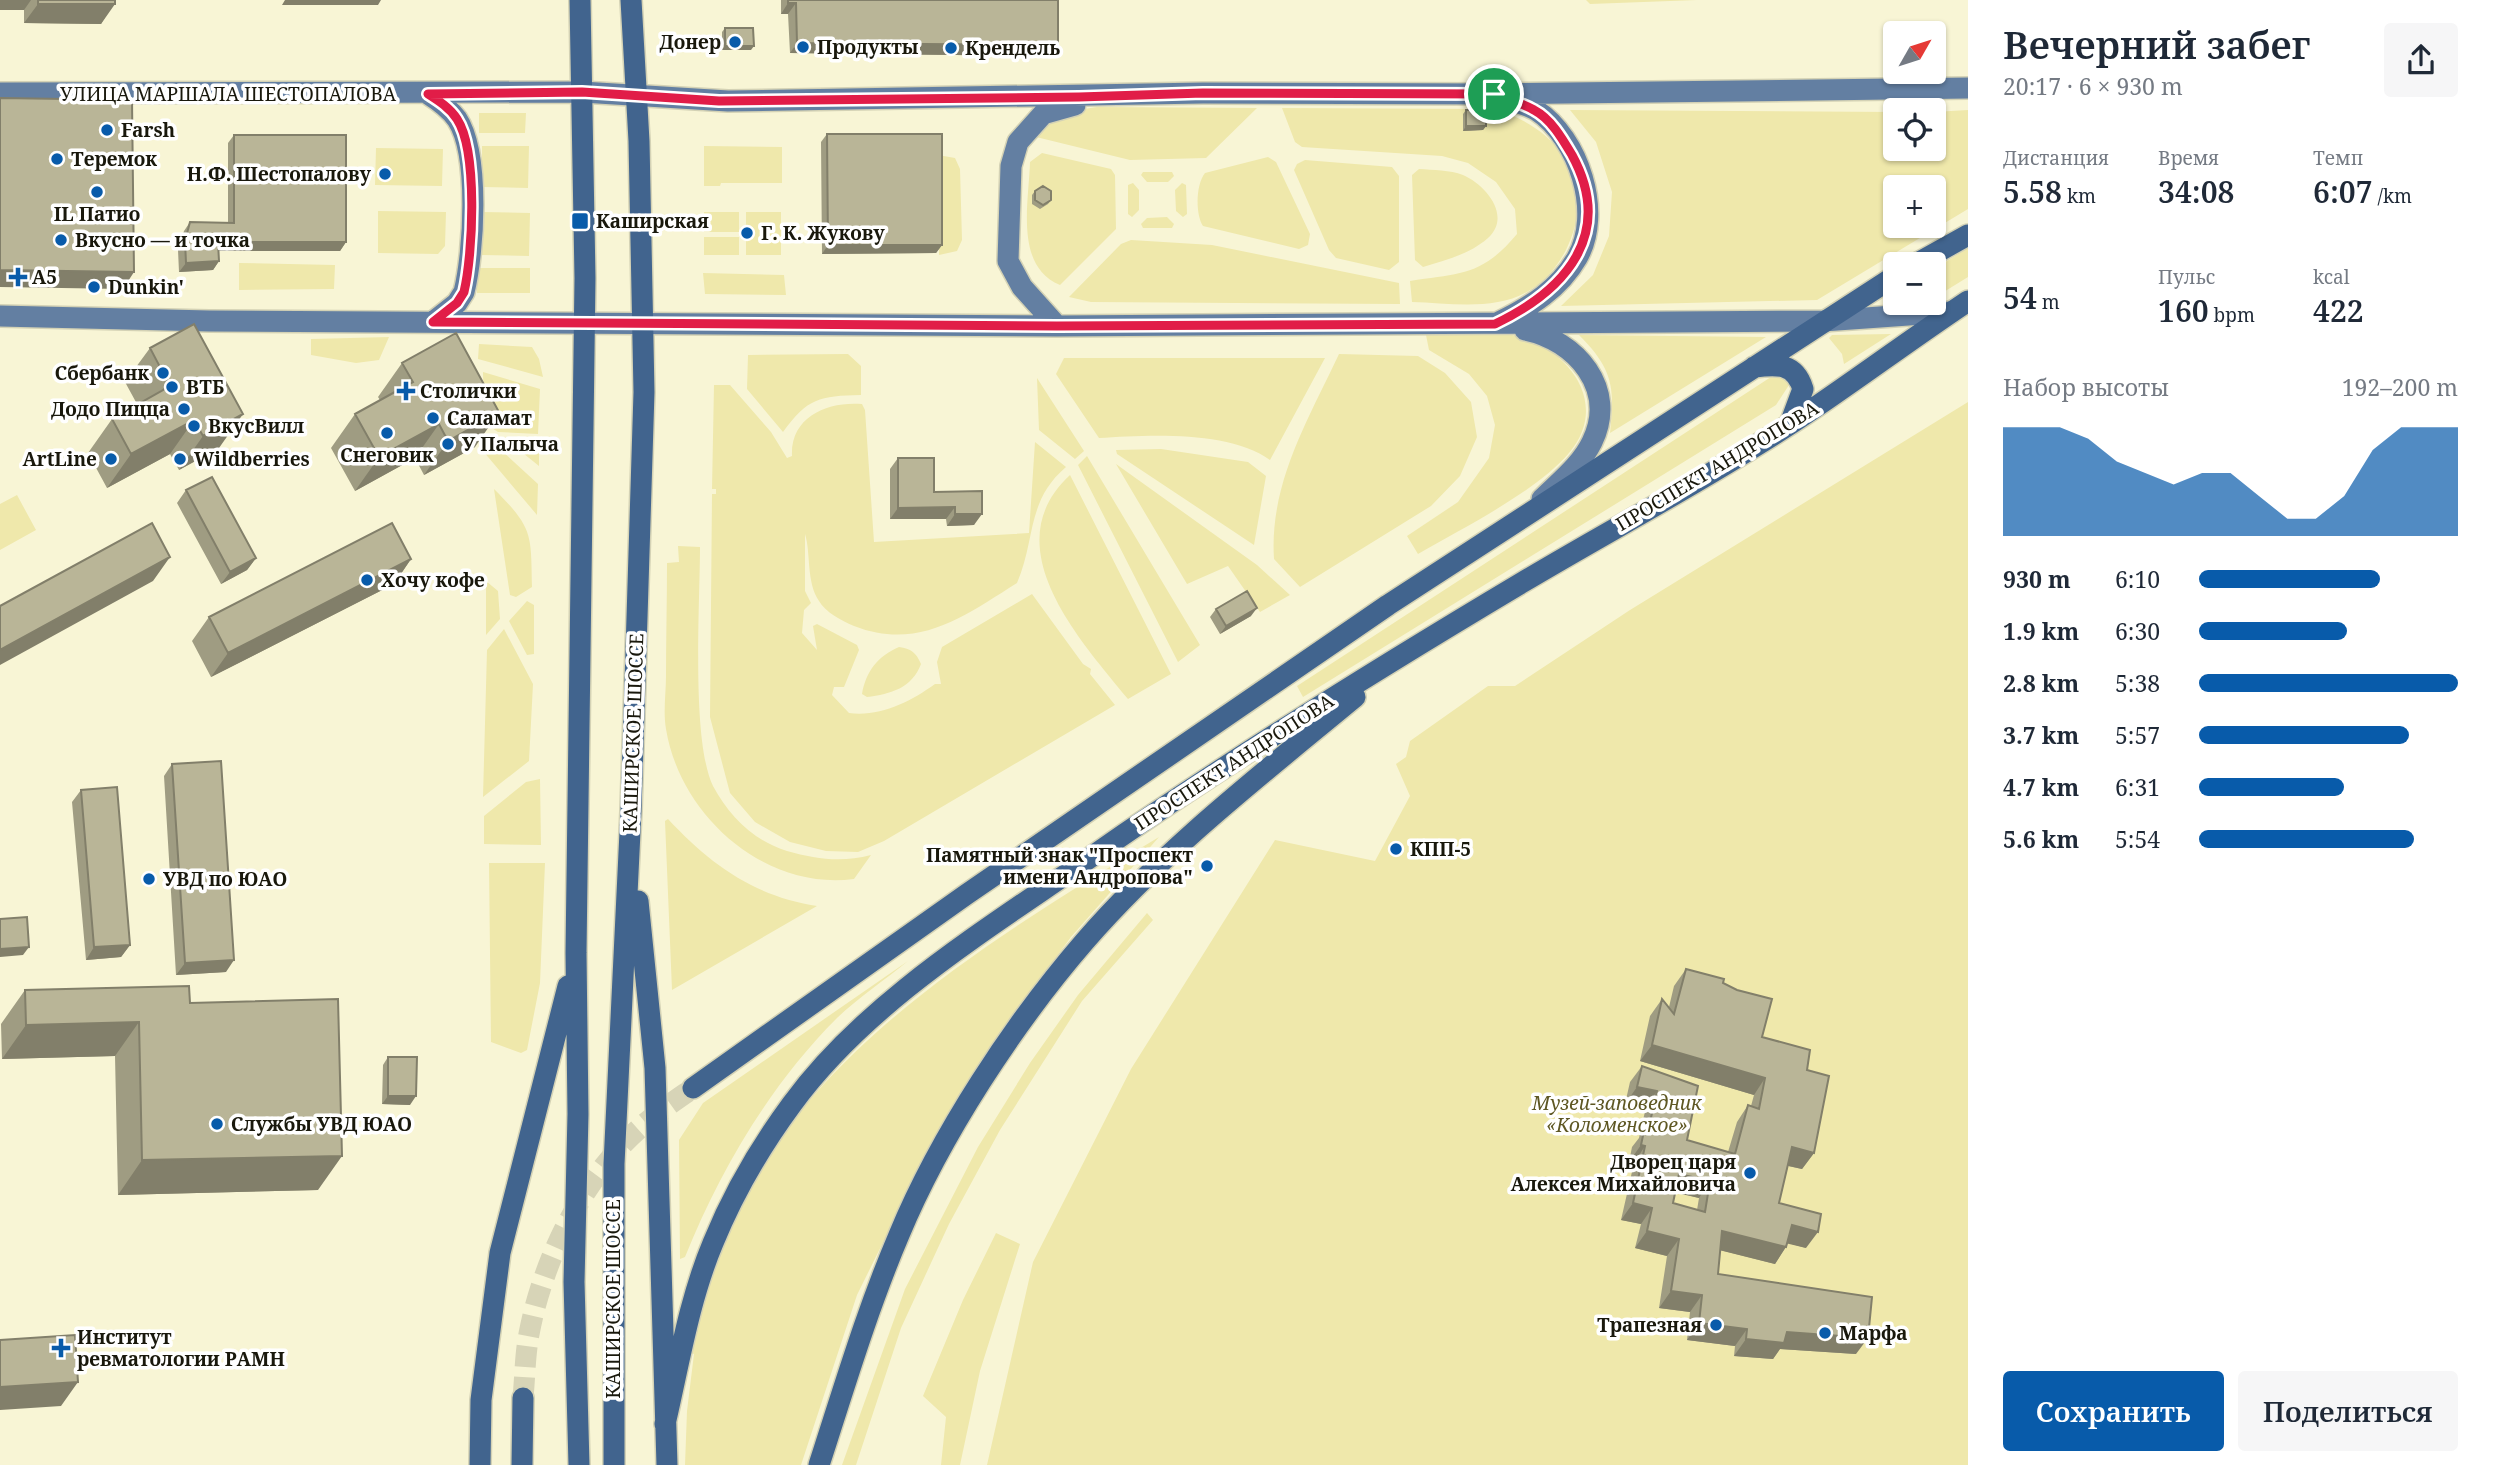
<!DOCTYPE html>
<html lang="ru">
<meta charset="utf-8">
<style>
:root{--surface:#fff;--page:#f6f6f7;--text:#1f2937;--muted:#747a83;--accent:#085baa}
body{margin:0;font-family:"Noto Serif",serif;background:var(--page);color:var(--text);height:100vh;display:flex;flex-direction:column;font-size:26px;white-space:nowrap}
*{box-sizing:border-box;margin:0}
p{font-size:23px;color:var(--muted)}
.icon{flex:none;width:38px;height:38px;fill:none;stroke:currentColor;stroke-width:2;stroke-linecap:round;stroke-linejoin:round}
.map{position:relative;flex:1;overflow:hidden}
.side{display:flex;flex-direction:column;background:var(--surface);width:525px}
.side>*{flex:none}
.needle{width:46px;rotate:51deg}
.fabs{position:absolute;left:1883px;top:21px;display:grid;gap:14px}
.fabs a{display:grid;place-items:center;width:63px;height:63px;border-radius:7px;background:var(--surface);box-shadow:0 2px 5px #0004;font-size:35px}
.pin{position:absolute;display:grid;place-items:center;width:60px;height:60px;color:#fff;margin:-30px;border:4px solid #fff;border-radius:50%;box-shadow:0 2px 7px #0007}
.round{display:grid;place-items:center;flex:none;width:74px;height:74px;border-radius:7px;background:var(--page)}
.summary{display:flex;align-items:center;justify-content:space-between;height:119px;padding:0 35px}
h1{font-size:38px;font-weight:600;line-height:52px}
.figures{display:grid;grid-template-columns:repeat(3,1fr);gap:10px;height:119px;padding:7px 35px}
.figures div{display:grid;align-content:center}
.figures b{font-size:30px;font-weight:600}
.figures small{font-size:19px;font-weight:400}
.figures p{font-size:19px}
.chart{height:196px;padding:14px 35px}
.chart p{display:flex;justify-content:space-between}
.chart svg{width:100%;height:126px;margin-top:7px;fill:var(--accent);opacity:.7}
.button{display:flex;gap:14px;margin-top:auto;padding:14px 35px}
.button a{flex:1;height:80px;border-radius:7px;background:var(--accent);color:#fff;font-size:28px;font-weight:600;line-height:80px;text-align:center}
.button a+a{background:var(--page);color:var(--text)}
ul{padding:0 35px;list-style:none;font-size:23px}
li{display:grid;grid-template-columns:112px 84px 1fr;align-items:center;height:52px}
li i{height:18px;border-radius:9px;background:var(--accent)}
main{display:flex;flex:1;min-height:0}
.map>svg:first-child{display:block}
.green{fill:#efe8ab;fill-rule:evenodd}
.lines{fill:none;stroke-linecap:round;stroke-linejoin:round}
.primary-tunnel{stroke:#d7d4b7;stroke-width:21;stroke-dasharray:21 10;stroke-linecap:butt}
.secondary-casing{stroke:#d4d2b5;stroke-width:24}
.primary-casing{stroke:#d4d2b5;stroke-width:24}
.secondary{stroke:#637fa2;stroke-width:21}
.primary{stroke:#41648e;stroke-width:21}
.wall{fill:#9f9c82;fill-rule:evenodd}
.shaded-wall{fill:#827f6a}
.building{fill:#b9b597;stroke:#827f6a;stroke-width:2;fill-rule:evenodd}
.route-casing{stroke:#fff;stroke-width:14}
.route{stroke:#e11d48;stroke-width:9}
.poi-dot{fill:#085baa;stroke:#fff;stroke-width:2.5}
.labels{text-anchor:middle;dominant-baseline:central;stroke-width:7;stroke-linejoin:round;paint-order:stroke}
.poi-label{font-size:19px;font-weight:bold;fill:#19180c;stroke:#fff;text-anchor:start}
.street-label{font-size:19px;fill:#19180c;stroke:#fff}
.park-label{font-size:19px;font-style:italic;fill:#5e5723;stroke:#fff}
</style>
<main>
<div class="map">
<svg width="1968" height="1465" viewBox="0 0 1968 1465">
<rect width="100%" height="100%" fill="#f8f5d5"/>
<path class="green" d="M1586 0H1697L1590 4Z
M1097 107 1257 108 1206 158 1130 160 1032 136C1052 117 1070 111 1097 107Z
M1282 108 1493 109C1559 127 1599 183 1566 250 1557 267 1544 283 1527 292 1493 311 1449 303 1412 302L1410 281C1461 273 1482 276 1517 234L1515 209 1496 182 1468 163 1442 156 1302 147 1295 142Z
M1570 110 1895 112V149H1934V112L1968 110V209L1817 300 1561 306 1593 275 1609 236 1612 192 1596 142ZM1895 187H1934V226H1895Z
M479 113H526L525 133H479Z
M482 146H529L528 188 482 187Z
M704 146 782 147V183H721L720 186H704Z
M376 148 443 149 442 186 375 185Z
M1042 153 1111 169 1115 175 1116 229 1060 285C1014 266 1029 202 1030 162Z
M938 155 955 158 960 169 962 240 957 251 939 255Z
M1268 157 1276 162 1310 234 1308 245 1299 249 1203 226C1195 214 1196 184 1205 173Z
M1305 160 1392 167 1399 176V262L1389 270 1336 258 1329 250 1294 170 1297 164Z
M1419 169C1433 170 1450 170 1463 175 1486 185 1512 216 1488 238 1470 254 1446 260 1423 267L1415 260 1412 175Z
M1143 172H1172L1174 176 1168 182H1147L1141 175Z
M1133 183 1139 190V210L1132 217 1128 214V185Z
M1182 183 1186 185 1187 214 1183 217 1176 211 1175 190Z
M378 211 446 212 445 246 438 254 378 253Z
M482 212 530 213 529 256 481 255Z
M704 212H739V232H704Z
M746 212H781V255H746Z
M1167 217 1174 224 1172 228H1143L1141 224 1147 218Z
M704 237H739V255H704Z
M1131 240 1212 245 1399 283 1400 304 1091 302 1069 297 1121 244Z
M1968 248V277L1934 298V269Z
M239 263 335 265 334 289 239 290Z
M477 268H530V293H477Z
M703 273 784 275 786 295 705 294Z
M1891 334 1844 364 1842 354 1829 338 1832 335Z
M1426 335C1453 335 1486 330 1512 335 1566 346 1612 402 1569 453 1537 491 1463 528 1418 554L1407 536 1458 502 1489 458 1495 425 1487 396 1469 374 1429 350Z
M1579 335 1766 337 1610 433C1615 387 1613 369 1579 335Z
M389 337 379 360 356 363 311 355V339Z
M479 344 532 347 539 359 543 377 478 359Z
M848 354 861 366V395C819 396 808 398 783 432L747 389 748 355Z
M1339 354 1418 356 1445 373 1471 402 1477 437 1460 476 1431 506 1300 587 1274 559C1269 484 1308 420 1339 354Z
M1064 358H1325L1270 460C1229 430 1148 435 1099 438L1056 374Z
M483 372 540 389 538 434 498 432 484 423Z
M1781 374 1789 385 1776 405 1303 697 1297 686 1774 375Z
M1037 378 1084 451 1075 459 1039 430Z
M714 385H730L771 432 787 458 792 456C790 416 829 401 862 404L865 410 874 542 1029 533 1035 442 1066 467C1026 501 1036 539 1017 583 963 617 918 651 854 626 842 621 825 612 819 601 806 582 811 553 805 534V591L811 603 804 610 802 633 817 650 813 626 817 624 857 645 859 650 844 687H834L832 695 849 713C880 717 910 702 935 684H941L937 662 942 647 1032 594 1083 664 1091 669 1090 674 1115 705 884 841 858 852 826 851 790 842 755 822 730 793 710 717 712 494H716V489H712Z
M1968 402V1465H987L1033 1262 1131 1069 1275 840 1375 861 1410 796 1396 764 1406 757 1410 741 1488 686H1515L1630 610Z
M503 437 539 439V466Z
M488 438 538 484 537 515 483 451Z
M1161 449 1248 462 1266 476 1254 545 1117 454 1116 450Z
M1087 456 1200 645 1178 662 1078 465Z
M1116 464 1257 565 1290 595 1260 612 1228 566 1187 584Z
M1070 475 1171 674 1128 699C1080 640 993 546 1070 475Z
M494 489C533 528 531 533 532 587L516 597 510 595Z
M17 495 36 530 0 550V504Z
M678 546 700 547C700 603 691 740 713 786 729 816 754 841 787 851 816 859 841 863 871 855L854 879C764 891 680 815 666 729 663 712 666 693 666 676 666 638 667 600 667 563L679 562Z
M486 581 498 591 500 619 486 635Z
M527 601 534 605V654L527 655 509 621Z
M504 629 533 684 529 761 483 797 487 650Z
M899 647C911 649 916 652 921 664 912 688 891 694 867 697L862 694C866 671 878 656 899 647Z
M540 779 541 845 484 844V816L526 782Z
M668 819C711 865 754 896 817 906L672 990 665 821Z
M1159 837 1071 937 989 1049 909 1190 857 1295 801 1465H685L687 1411 694 1354 691 1353C701 1313 708 1268 727 1231 752 1180 784 1128 823 1085 912 987 1045 906 1159 837Z
M489 863H545L540 983 527 1050 521 1053 491 1042Z
M1147 913 1153 920 1082 1001 1000 1130 949 1224 901 1328 856 1465H842L905 1289 978 1147 1030 1063 1078 995Z
M908 961C885 980 859 997 837 1018 770 1085 720 1170 685 1257L680 1259 679 1140 703 1103Z
M996 1233 1020 1244 980 1371 960 1465H941L946 1417 923 1396 963 1300Z"/>
<g class="lines">
<path class="primary-tunnel" d="M523 1398C525 1377 525 1355 529 1334 543 1259 583 1177 642 1126 658 1112 676 1100 693 1088"/>
<g class="secondary-casing">
<path id="secondary" d="M0 93 582 92 728 101 1203 93 1494 94 1968 88
M428 94C439 101 449 108 457 119 480 154 474 252 464 292L457 303 433 322
M0 316 209 321 1057 326 1823 321 1951 312
M1499 322C1530 307 1559 289 1577 258 1603 213 1579 138 1536 110 1527 105 1515 102 1506 98
M1057 326 1022 287 1008 261 1011 166 1018 142 1043 114 1075 105
M1525 330C1576 340 1618 389 1592 442 1581 465 1559 482 1542 499"/>
</g>
<g class="primary-casing">
<path id="primary" d="M1916 264 1968 235
M1754 367C1778 364 1795 363 1803 389L1790 424
M638 901 655 1068 667 1465
M693 1088 967 894 1388 605 1895 276
M665 1424C679 1364 689 1300 713 1243 733 1194 761 1146 792 1104 867 1001 991 927 1094 855 1233 758 1377 669 1523 582 1612 529 1705 480 1792 423 1851 384 1908 341 1968 301
M480 1465 481 1400 500 1253 568 986
M522 1465 523 1398
M579 1465 574 1282 578 1114 576 953 585 278 580 0
M614 1465V1164L631 811 644 392 639 141 631 0
M819 1465C844 1388 867 1310 899 1235 940 1136 1014 1023 1085 941 1164 850 1262 774 1355 697"/>
</g>
<use href="#secondary" class="secondary"/>
<use href="#primary" class="primary"/>
</g>
<path class="wall" d="M0 0H115L101 24 24 23V10H0Z
M781 0H1058L1050 56 790 53 788 14H781Z
M725 28 751 50H722V32Z
M1466 110 1486 126 1483 130 1463 131V114Z
M827 134 942 245 936 253 822 254 821 142Z
M234 135 346 242 340 251H219V261L213 270 179 272 178 250 184 231 190 222 228 223V143Z
M1035 191 1051 200 1048 204 1040 209 1032 204V195Z
M150 348 219 448 179 470 170 454 107 488 88 453 112 419 137 404 125 382Z
M402 363 475 447 424 475 415 458 355 491 331 448 355 414 380 400 378 397Z
M898 458 934 492 982 491 974 525 947 526 946 519H890V469Z
M186 490 256 558 247 570 221 584 177 503Z
M411 559 394 584 211 677 192 641 209 617Z
M1216 609 1251 616 1220 634 1210 617Z
M172 764 226 972 176 975 164 776Z
M81 790 130 945 121 957 86 960 72 802Z
M1686 969 1723 983 1762 1037 1807 1070 1814 1153 1802 1169 1788 1166 1779 1203 1806 1248 1788 1243 1775 1264 1720 1250 1718 1274 1856 1354 1780 1349 1773 1359 1734 1356 1735 1346 1687 1340 1690 1312 1659 1308 1667 1256 1635 1248 1641 1224 1621 1220 1634 1163 1629 1162 1632 1147 1639 1138 1646 1107 1625 1104 1630 1082 1642 1066 1687 1140 1728 1152 1737 1122 1748 1105 1751 1106 1754 1095 1640 1061 1650 1016 1662 999 1669 1007 1674 986ZM1676 1192 1699 1198 1697 1210 1673 1203Z
M25 990 190 1003 318 1190 118 1195 115 1056 2 1059 1 1024Z
M388 1057 410 1105 382 1104 383 1065Z"/>
<path class="shaded-wall" d="M0 0H31L24 10H0Z
M285 0H381L378 5H282Z
M788 3H796L788 14H781Z
M38 4H115L101 24 24 23Z
M797 43 1058 45 1050 56 790 53Z
M725 46H754L751 50H722Z
M1466 126H1486L1483 130 1463 131Z
M218 242H346L340 251H212Z
M828 245H942L936 253 822 254Z
M219 261 213 270 179 272 186 263Z
M0 270 134 272 123 289 0 287Z
M499 412 475 447 424 475 448 441Z
M243 414 219 448 179 470 203 436Z
M194 420 170 454 107 488 131 454Z
M439 424 415 458 355 491 379 457Z
M955 507 946 519H890L898 508Z
M955 514H982L974 525 947 526Z
M170 557 153 581 0 665V650Z
M256 558 247 570 221 584 230 572Z
M411 559 394 584 211 677 228 653Z
M1257 608 1251 616 1220 634 1226 626Z
M130 945 121 957 86 960 94 947Z
M29 947 23 955 0 957V949Z
M234 960 226 972 176 975 185 963Z
M139 1022 115 1056 2 1059 26 1025Z
M1652 1045 1765 1078 1754 1095 1640 1061Z
M1637 1087 1657 1091 1646 1107 1625 1104Z
M388 1096H416L410 1105 382 1104Z
M1641 1145 1645 1146 1634 1163 1629 1162Z
M1792 1147 1814 1153 1802 1169 1780 1164Z
M342 1156 318 1190 118 1195 142 1160Z
M1679 1174 1710 1181 1699 1198 1668 1191Z
M1633 1203 1652 1208 1641 1224 1621 1220Z
M1792 1225 1818 1232 1806 1248 1781 1242Z
M1647 1231 1679 1239 1667 1256 1635 1248Z
M1722 1231 1786 1247 1775 1264 1711 1248Z
M1671 1291 1702 1295 1690 1312 1659 1308Z
M1699 1323 1747 1329 1735 1346 1687 1340Z
M1787 1332 1868 1338 1856 1354 1780 1349 1773 1359 1734 1356 1746 1339Z
M78 1382 61 1406 0 1410V1387Z"/>
<path class="building" d="M38 0H115V4H38Z
M788 0H1058V45L797 43 796 3H788Z
M725 28H753L754 46H725Z
M0 98 132 100 134 272 0 270Z
M1466 110H1486V126H1466Z
M827 134H942V245H828Z
M234 135H346V242H218L219 261 186 263 185 241 190 222 234 223Z
M1043 186 1051 191V200L1043 205 1035 200V191Z
M194 324 243 414 203 436 194 420 131 454 112 419 170 386 150 348Z
M456 333 499 412 448 441 439 424 379 457 355 414 413 382 402 363Z
M898 458H934V492L982 491V514H955V507L898 508Z
M212 477 256 558 230 572 186 490Z
M152 523 170 557 0 650V606Z
M392 523 411 559 228 653 209 617Z
M1247 591 1257 608 1226 626 1216 609Z
M221 761 234 960 185 963 172 764Z
M117 787 130 945 94 947 81 790Z
M27 917 29 947 0 949V919Z
M1686 969 1724 979 1723 983 1737 990 1772 999 1762 1037 1810 1050 1807 1070 1829 1076 1814 1153 1792 1147 1779 1203 1821 1214 1818 1232 1792 1225 1786 1247 1722 1231 1718 1274 1872 1297 1868 1338 1787 1332 1784 1343 1746 1339 1747 1329 1699 1323 1702 1295 1671 1291 1679 1239 1647 1231 1652 1208 1633 1203 1645 1146 1641 1145 1644 1131H1648L1657 1091 1637 1087 1642 1066 1698 1086 1687 1140 1735 1154 1748 1105 1759 1109 1765 1078 1652 1045 1662 999 1674 1014ZM1679 1174 1710 1181 1705 1212 1673 1203Z
M189 986 190 1003 338 999 342 1156 142 1160 139 1022 26 1025 25 990Z
M388 1057H417L416 1096H388Z
M75 1335 78 1382 0 1387V1340Z"/>
<g class="lines">
<g class="route-casing">
<path id="route" d="M582 92 719 101 1079 97 1203 93 1494 94C1507 99 1522 103 1534 110 1551 119 1562 138 1572 155 1615 234 1566 290 1495 324L1057 326 433 322 457 303 464 292C473 254 478 151 457 119 450 108 439 101 428 94Z"/>
</g>
<use href="#route" class="route"/>
</g>
<g class="poi-dot">
<circle cx="735" cy="42" r="7"/>
<circle cx="803" cy="47" r="7"/>
<circle cx="951" cy="48" r="7"/>
<circle cx="107" cy="130" r="7"/>
<circle cx="57" cy="159" r="7"/>
<circle cx="385" cy="174" r="7"/>
<circle cx="97" cy="192" r="7"/>
<rect x="571" y="212" width="18" height="18" rx="3.5"/>
<circle cx="747" cy="233" r="7"/>
<circle cx="61" cy="240" r="7"/>
<path d="M14.5 266.5h7v7h7v7h-7v7h-7v-7h-7v-7h7z"/>
<circle cx="94" cy="287" r="7"/>
<circle cx="163" cy="373" r="7"/>
<circle cx="172" cy="387" r="7"/>
<path d="M402.5 380.5h7v7h7v7h-7v7h-7v-7h-7v-7h7z"/>
<circle cx="184" cy="409" r="7"/>
<circle cx="433" cy="418" r="7"/>
<circle cx="194" cy="426" r="7"/>
<circle cx="387" cy="433" r="7"/>
<circle cx="448" cy="444" r="7"/>
<circle cx="111" cy="459" r="7"/>
<circle cx="180" cy="459" r="7"/>
<circle cx="367" cy="580" r="7"/>
<circle cx="1396" cy="849" r="7"/>
<circle cx="1207" cy="866" r="7"/>
<circle cx="149" cy="879" r="7"/>
<circle cx="217" cy="1124" r="7"/>
<circle cx="1750" cy="1173" r="7"/>
<circle cx="1716" cy="1325" r="7"/>
<circle cx="1825" cy="1333" r="7"/>
<path d="M57.5 1337.5h7v7h7v7h-7v7h-7v-7h-7v-7h7z"/>
</g>
<g class="labels">
<g class="poi-label">
<text x="721" y="42" text-anchor="end">Донер</text>
<text x="817" y="47">Продукты</text>
<text x="965" y="48">Крендель</text>
<text x="121" y="130">Farsh</text>
<text x="71" y="159">Теремок</text>
<text x="371" y="174" text-anchor="end">Н.Ф. Шестопалову</text>
<text x="97" y="214" text-anchor="middle">IL Патио</text>
<text x="596" y="221">Каширская</text>
<text x="761" y="233">Г. К. Жукову</text>
<text x="75" y="240">Вкусно — и точка</text>
<text x="32" y="277">А5</text>
<text x="108" y="287">Dunkin'</text>
<text x="149" y="373" text-anchor="end">Сбербанк</text>
<text x="186" y="387">ВТБ</text>
<text x="420" y="391">Столички</text>
<text x="170" y="409" text-anchor="end">Додо Пицца</text>
<text x="447" y="418">Саламат</text>
<text x="208" y="426">ВкусВилл</text>
<text x="462" y="444">У Палыча</text>
<text x="387" y="455" text-anchor="middle">Снеговик</text>
<text x="97" y="459" text-anchor="end">ArtLine</text>
<text x="194" y="459">Wildberries</text>
<text x="381" y="580">Хочу кофе</text>
<text x="1410" y="849">КПП-5</text>
<text x="1193" y="855" text-anchor="end">Памятный знак "Проспект<tspan x="1193" dy="22">имени Андропова"</tspan></text>
<text x="163" y="879">УВД по ЮАО</text>
<text x="231" y="1124">Службы УВД ЮАО</text>
<text x="1736" y="1162" text-anchor="end">Дворец царя<tspan x="1736" dy="22">Алексея Михайловича</tspan></text>
<text x="1702" y="1325" text-anchor="end">Трапезная</text>
<text x="1839" y="1333">Марфа</text>
<text x="77" y="1337">Институт<tspan x="77" dy="22">ревматологии РАМН</tspan></text>
</g>
<g class="street-label">
<text x="228" y="94">УЛИЦА МАРШАЛА ШЕСТОПАЛОВА</text>
<text transform="translate(1717 466) rotate(-31)">ПРОСПЕКТ АНДРОПОВА</text>
<text transform="translate(633 733) rotate(-88)">КАШИРСКОЕ ШОССЕ</text>
<text transform="translate(1234 762) rotate(-33)">ПРОСПЕКТ АНДРОПОВА</text>
<text transform="translate(613 1299) rotate(-90)">КАШИРСКОЕ ШОССЕ</text>
</g>
<g class="park-label">
<text x="1617" y="1103">Музей-заповедник<tspan x="1617" dy="22">«Коломенское»</tspan></text>
</g>
</g>
</svg>
<div class="fabs">
<a><svg class="needle" viewBox="-14 -14 28 28"><path d="M0-13l5 13h-10z" fill="#e53935"/><path d="M0 13l5-13h-10z" fill="#747a83"/></svg></a>
<a><svg class="icon" aria-label="locate" viewBox="0 0 24 24"><circle cx="12" cy="12" r="6"/><path d="M12 2v4M12 18v4M2 12h4M18 12h4"/></svg></a>
<a>+</a>
<a>−</a>
</div>
<div class="pin" style="left:1494px;top:94px;background:#1e9e55"><svg class="icon" aria-label="arrive" viewBox="0 0 24 24"><path d="M6 21V4h12l-3 4 3 4H6"/></svg></div>
</div>
<section class="side">
<div class="summary"><div><h1>Вечерний забег</h1><p>20:17 · 6 × 930 m</p></div><a class="round"><svg class="icon" aria-label="share" viewBox="0 0 24 24"><path d="M12 15V3M7 8l5-5 5 5M5 13v7h14v-7"/></svg></a></div>
<div class="figures">
<div><p>Дистанция</p><b>5.58<small> km</small></b></div>
<div><p>Время</p><b>34:08</b></div>
<div><p>Темп</p><b>6:07<small> /km</small></b></div>
</div>
<div class="figures">
<div><b>54<small> m</small></b></div>
<div><p>Пульс</p><b>160<small> bpm</small></b></div>
<div><p>kcal</p><b>422</b></div>
</div>
<div class="chart"><p><span>Набор высоты</span>192–200 m</p>
<svg viewBox="0 0 160 44" preserveAspectRatio="none"><path d="M0 44V6L10 6L20 6L30 10L40 18L50 22L60 26L70 22L80 22L90 30L100 38L110 38L120 30L130 14L140 6L150 6L160 6V44z"/></svg>
</div>
<ul>
<li><b>930 m</b>6:10<i style="width:70%"></i></li>
<li><b>1.9 km</b>6:30<i style="width:57%"></i></li>
<li><b>2.8 km</b>5:38<i style="width:100%"></i></li>
<li><b>3.7 km</b>5:57<i style="width:81%"></i></li>
<li><b>4.7 km</b>6:31<i style="width:56%"></i></li>
<li><b>5.6 km</b>5:54<i style="width:83%"></i></li>
</ul>
<div class="button"><a>Сохранить</a><a>Поделиться</a></div>
</section>
</main>
